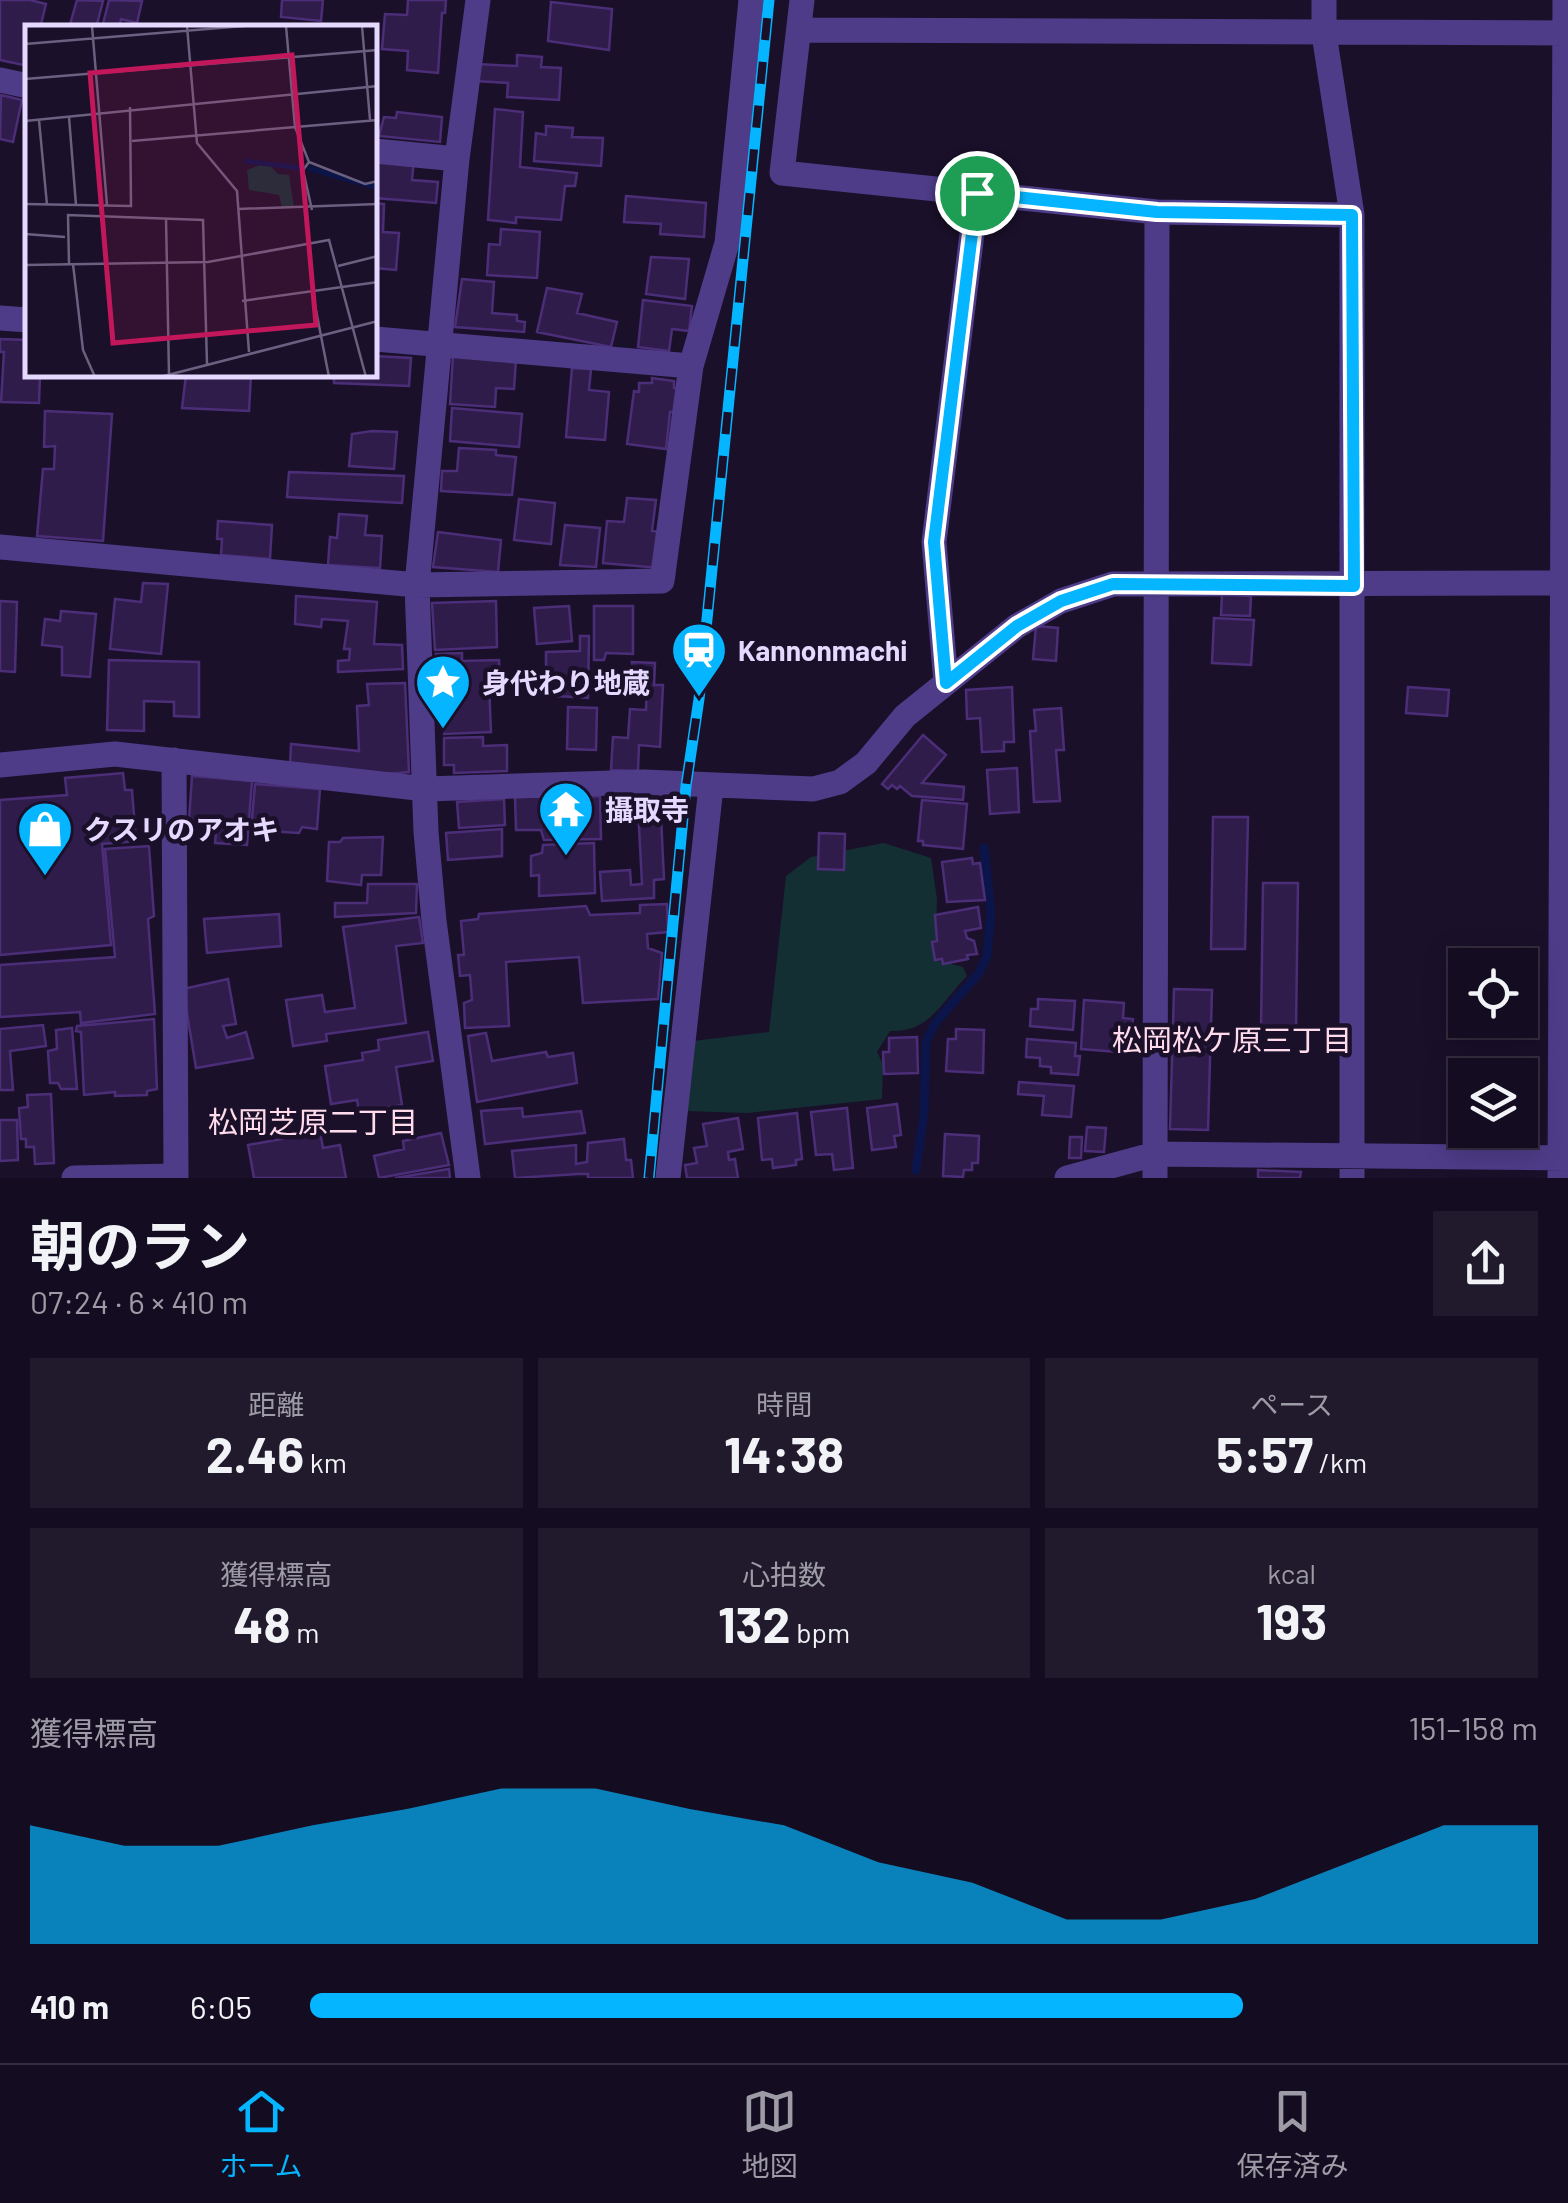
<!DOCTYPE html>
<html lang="ja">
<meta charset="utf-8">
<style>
:root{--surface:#140c20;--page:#211a2d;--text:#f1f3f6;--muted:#9d9ba5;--line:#332c3e;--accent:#05b5ff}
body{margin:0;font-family:Barlow,"Noto Sans JP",sans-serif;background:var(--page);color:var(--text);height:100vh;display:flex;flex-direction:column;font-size:38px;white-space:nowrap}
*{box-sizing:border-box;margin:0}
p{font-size:32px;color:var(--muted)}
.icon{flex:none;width:55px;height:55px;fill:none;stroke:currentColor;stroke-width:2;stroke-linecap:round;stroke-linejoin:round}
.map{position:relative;height:1178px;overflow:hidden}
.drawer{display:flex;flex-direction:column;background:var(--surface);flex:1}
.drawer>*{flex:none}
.buttons{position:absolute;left:1448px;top:948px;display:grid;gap:20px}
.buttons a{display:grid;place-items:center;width:90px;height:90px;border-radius:0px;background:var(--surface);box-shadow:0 5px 25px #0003,0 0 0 2px var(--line);font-size:50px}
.pin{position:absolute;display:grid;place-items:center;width:85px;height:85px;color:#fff;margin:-42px;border:5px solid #fff;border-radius:50%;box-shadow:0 2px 10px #0007}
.round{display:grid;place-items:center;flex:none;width:105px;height:105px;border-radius:0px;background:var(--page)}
.summary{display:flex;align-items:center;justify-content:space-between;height:170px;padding:0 30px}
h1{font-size:55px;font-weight:700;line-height:75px}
.stats{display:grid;grid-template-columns:repeat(3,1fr);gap:15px;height:170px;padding:10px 30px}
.stats div{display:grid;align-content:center;border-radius:0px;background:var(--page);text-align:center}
.stats b{font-size:50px;font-weight:700}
.stats small{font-size:28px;font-weight:400}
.stats p{font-size:28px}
.chart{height:280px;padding:20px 30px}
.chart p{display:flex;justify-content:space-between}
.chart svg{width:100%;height:180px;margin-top:10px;fill:var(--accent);opacity:.7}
ul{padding:0 30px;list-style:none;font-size:32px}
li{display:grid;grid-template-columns:160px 120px 1fr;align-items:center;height:75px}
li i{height:25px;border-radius:12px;background:var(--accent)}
.menu{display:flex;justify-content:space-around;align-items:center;height:140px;border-top:2px solid var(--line);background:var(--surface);font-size:28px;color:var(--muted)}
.menu a{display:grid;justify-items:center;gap:5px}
.menu .current{color:var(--accent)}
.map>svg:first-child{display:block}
.green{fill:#132f34}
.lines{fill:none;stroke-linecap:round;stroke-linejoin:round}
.stream{stroke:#0b1549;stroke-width:9}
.building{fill:#2f1c4b;stroke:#4b2e77;stroke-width:2.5}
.minor{stroke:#4e3c89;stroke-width:25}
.rail-casing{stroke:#05b5ff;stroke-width:11}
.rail{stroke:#1a102a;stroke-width:8;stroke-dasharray:22;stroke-linecap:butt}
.route-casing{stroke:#fff;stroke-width:20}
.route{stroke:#05b5ff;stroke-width:12}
.labels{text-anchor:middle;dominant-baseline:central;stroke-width:9;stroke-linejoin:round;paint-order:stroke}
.poi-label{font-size:28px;font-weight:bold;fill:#e5d9ff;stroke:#1a102a;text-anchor:start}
.neighbourhood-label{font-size:30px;fill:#ffdbeb;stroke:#1a102a}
.inset-river{fill:none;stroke:#0b1549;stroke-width:5}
.inset-road{fill:none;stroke:#6b607f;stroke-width:2.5}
.view{fill:#c2185b;fill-opacity:0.15;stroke:#c2185b;stroke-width:5}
.inset-edge{fill:none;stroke:#e5d9ff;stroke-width:5}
</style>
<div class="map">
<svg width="1568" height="1178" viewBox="0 0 1568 1178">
<rect width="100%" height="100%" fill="#1a102a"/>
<path class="green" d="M884 843 931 858 937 899 935 960 963 967 967 976C940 1003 931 1032 890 1031L877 1052 883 1064 882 1099 747 1113 686 1111 693 1041 769 1032 786 876 811 857Z"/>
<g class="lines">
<path class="stream" d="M916 1170 924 1113 926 1041 936 1022 979 973 987 956 991 912 984 848"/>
</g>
<path class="building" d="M0 0H30L46 4 40 28H28V66L0 60Z
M77 0 103 1 96 28H69Z
M109 0 142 1 137 23 121 19 119 28H102Z
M282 0H323L321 21 281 17Z
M408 0H446L445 13H442L438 73 407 70 408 51 382 49 385 14 407 15Z
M551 2 612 9 609 50 548 41Z
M517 55 542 57 541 67 561 68 559 100 507 97 508 83 476 81 477 64 517 66Z
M1 95 22 100 13 142 0 139Z
M495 109 523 112 520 167 577 173 575 186H565L561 220 516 217V223L488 220Z
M397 112 442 117 440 142 379 136 384 117 396 118Z
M546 126 573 128 572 137 603 138 601 166 534 161 536 133 546 135Z
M375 157 414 160 412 180 438 182 436 203 375 198Z
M626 196 706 203 704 237 660 234 661 224 624 222Z
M375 203 384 204 383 232 399 233 396 270 375 268Z
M501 229 540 232 537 278 487 275 489 244 500 245Z
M651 257 689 259 685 299 646 294Z
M462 279 494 282 492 313 517 315V321L525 322 524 332 455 327Z
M547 288 582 294 577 313 617 322 611 347 537 332Z
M643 300 692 306 689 331 672 329 669 351 638 347Z
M0 339 28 340V375H40L39 403 1 402 4 352H0Z
M453 355 516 360 514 389 496 388 495 407 450 404Z
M375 356 411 358 409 386 334 383V375H375Z
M572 368 591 369 589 390 609 392 605 440 566 437Z
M186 375H251L249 411 182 408Z
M652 378 674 381V388H677L675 412H670L666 449 627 444 634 391 639 392V383H652Z
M452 408 522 414 519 447 450 441Z
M45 411 112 414 103 541 37 536 43 469H54L55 446 44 447Z
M372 431 397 432 394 469 349 466 352 434Z
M459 448 496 450V455L516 457 512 495 441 491 442 471H457Z
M289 472 404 476 402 503 287 497Z
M627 498 656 500 652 531 662 532 659 568 603 563 607 521 624 522Z
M519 499 555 503 551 544 514 540Z
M339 514 367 516 365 535 382 536 380 568 328 565 330 537 337 538Z
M218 521 272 525 270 559 221 555 222 539H217Z
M565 525 600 528 596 567 560 565Z
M438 532 501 540 498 572 433 567Z
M143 583 168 584 161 654 110 649 115 599 141 602Z
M1222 594 1251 596 1250 616 1221 615Z
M296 596 377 602 374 644 402 645 403 669 338 672V661L349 660 350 649H344L348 621 322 619 321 627 295 624Z
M0 601 17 602 15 672 0 671Z
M496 601 497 647 435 650 432 603Z
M569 606 572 641 537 644 534 608Z
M594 606H633V654L606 653 604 660H594Z
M61 611 96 614 90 677 62 675V647L42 645 45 619 60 621Z
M1214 618 1254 620 1251 665 1212 663Z
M1036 626 1058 628 1056 661 1033 659Z
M580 636H589L588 698 556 696 558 673H546V652L580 651Z
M462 653V661L499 660 500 682 489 683 491 732 444 734 443 685 437 684 436 654Z
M109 660 199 662V717L174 716V702L144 701V731L107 730Z
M632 662 655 663 654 685H663L660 747 639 745 638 771 611 770 613 737 628 738 630 709 646 710 647 682 632 681Z
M405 683 409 772 375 775 290 767 291 744 359 751 357 706 369 705 367 684Z
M1012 687 1014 742H1004V751L982 752 980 718 967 719 966 690Z
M1408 687 1449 690 1447 716 1406 713Z
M568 707 597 708 596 750 567 749Z
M1061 708 1064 750H1056L1060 801 1034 802 1030 731H1036L1034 710Z
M923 735 946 755 922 783 964 787 963 800 912 796 900 786 897 789 892 785 888 789 882 784Z
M483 737V746L507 745V771L454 773V765H444V738Z
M1017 768 1019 812 990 814 987 770Z
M123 773 125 790H132L136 841 102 844 111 945 0 955V800L67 795 65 778Z
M192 776 252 781 247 845 215 843 217 822 189 820Z
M255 784 320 789 317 829 302 827 299 833 251 830Z
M600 796 601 839 544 840 541 830H516L515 797Z
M666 796 668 817H661L664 879 654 880V898L602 901 600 872 630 870 631 885 642 884 638 808 648 807 647 797Z
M504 799 505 825 459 828 457 802Z
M922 800 967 804 963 849 923 845V841H918Z
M1213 817H1248L1245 949H1211Z
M502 829V856L448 860 446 833Z
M819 833 845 834 844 870 818 869Z
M383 837 381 875H362L361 885 327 881 329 842H340L343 838Z
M594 843 595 893 539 896V875L531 876V856L542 853 543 845Z
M149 846 154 916 148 919 155 1014 81 1023 80 1012 0 1017V965L115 957 105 849Z
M972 858 973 864 980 863 985 900 947 902 942 862Z
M1263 883H1298L1296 1029H1261Z
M368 884H417L416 913 335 917V903H367Z
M667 904 668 932 647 934 648 948 662 953 658 999 583 1003 579 957 506 962 509 1026 465 1028 464 1003 472 1000 470 975 460 976 458 955H464L461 921 478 919 479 914 586 906 590 915 640 913V905Z
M978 907 981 928 965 931 967 938 974 941 977 954 967 955 968 959 943 964 942 959 935 960 932 942 937 941 935 915Z
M279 914 281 946 207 953 204 919Z
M419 917 423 943 396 946 406 1023 326 1034 327 1041 293 1046 286 1000 322 995 325 1012 355 1008 343 927Z
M1520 977 1535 978 1533 997 1520 996Z
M228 979 236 1024 223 1026 227 1038 246 1032 253 1058 196 1068 183 989Z
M1174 989 1212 990 1208 1130 1170 1129Z
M1038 999 1075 1001 1073 1030 1030 1026 1031 1009H1038Z
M1084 1000 1124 1003 1123 1018 1133 1019 1130 1053 1081 1049Z
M154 1019 157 1089 147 1091V1095L115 1096V1092L84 1095 81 1032 76 1031 77 1026Z
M1468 1020H1512L1511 1028 1467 1025Z
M43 1025 46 1046 10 1051 13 1090H0V1029Z
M72 1028 77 1089H61L58 1083H50L48 1051 57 1049 56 1030Z
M956 1029 984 1030 983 1073 946 1071 948 1039H956Z
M428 1032 433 1061 396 1067 402 1105 359 1112 357 1100 331 1104 325 1066 363 1060 362 1053 379 1050 378 1040Z
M486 1033 492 1061 546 1052 548 1057 573 1053 577 1083 477 1102 468 1036Z
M917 1037 918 1073 884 1074 883 1052H889V1038Z
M1027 1039 1076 1043 1075 1056H1080L1078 1075 1051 1073V1067L1040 1066V1058L1026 1057Z
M1019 1082 1074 1086 1071 1117 1042 1115 1044 1096 1018 1094Z
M51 1094 54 1163 35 1164 34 1147H26V1139H21L19 1108 28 1107 27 1095Z
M897 1104 901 1135 894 1136 896 1147 872 1150 867 1108Z
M522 1108 523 1117 581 1111 585 1133 485 1144 481 1111Z
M847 1108 853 1168 834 1170 832 1154 816 1155 811 1112Z
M797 1113 802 1159 796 1160V1165L773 1168 772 1159 762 1160 758 1118Z
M738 1118 743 1149 728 1152 729 1160 735 1159 738 1178H687L685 1165 697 1163 694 1148 707 1146 703 1124Z
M0 1120H17L18 1160 0 1161Z
M1087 1127 1106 1128 1104 1152 1085 1151Z
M320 1132 323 1148 340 1145 346 1178H254L248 1145Z
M441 1133 449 1165 379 1178 374 1156 404 1149 403 1141Z
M945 1134 979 1136 978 1163H972V1170H964L963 1177 943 1176Z
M1070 1137H1082L1081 1158H1069Z
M624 1139 626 1160H631L633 1178H588V1174H578L515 1178 512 1151 576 1145V1164L587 1162 588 1143Z
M449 1169 450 1178H395Z
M1258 1170 1301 1172 1300 1178H1258Z"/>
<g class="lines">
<path class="minor" d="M802 0 782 173 1157 212 1352 215
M1324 0V34L1352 215V1178
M799 30 1568 33
M0 80 28 86
M375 151 457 159
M0 318 28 320
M375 339 691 366
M0 547 417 585 662 581 691 366 727 243 751 0
M946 683 934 542 977 193
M174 760 176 1178
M0 765 115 754 426 789 644 782 813 789 840 782 866 763 905 716 1017 626 1061 601 1113 584 1568 583
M74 1178 176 1176
M468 1178 434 921 426 832 417 585 457 159 478 0
M668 1178 711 787
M1067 1178 1155 1154 1568 1158
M1155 1178 1157 212
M1560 1178 1565 0"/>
<g class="rail-casing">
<path id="rail" d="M649 1178 686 786 699 699 769 0"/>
</g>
<use href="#rail" class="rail"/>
</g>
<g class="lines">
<g class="route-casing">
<path id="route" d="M977 193 1157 212 1352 215 1354 586 1113 584 1061 601 1017 626 946 683 934 542Z"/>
</g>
<use href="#route" class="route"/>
</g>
<defs>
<g id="station-pin" transform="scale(2.875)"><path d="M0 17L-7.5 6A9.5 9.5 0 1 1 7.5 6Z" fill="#05b5ff" stroke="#1a102a"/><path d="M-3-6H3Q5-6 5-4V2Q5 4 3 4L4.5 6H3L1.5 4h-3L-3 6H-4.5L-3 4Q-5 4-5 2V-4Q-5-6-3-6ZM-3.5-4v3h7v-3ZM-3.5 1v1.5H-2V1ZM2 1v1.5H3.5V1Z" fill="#fff"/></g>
<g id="sight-pin" transform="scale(2.875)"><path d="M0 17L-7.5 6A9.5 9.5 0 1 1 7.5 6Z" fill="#05b5ff" stroke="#1a102a"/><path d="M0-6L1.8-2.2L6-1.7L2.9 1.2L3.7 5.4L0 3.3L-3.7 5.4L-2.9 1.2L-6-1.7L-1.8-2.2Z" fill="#fff"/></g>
<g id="temple-pin" transform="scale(2.875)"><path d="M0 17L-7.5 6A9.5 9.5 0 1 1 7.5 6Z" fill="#05b5ff" stroke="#1a102a"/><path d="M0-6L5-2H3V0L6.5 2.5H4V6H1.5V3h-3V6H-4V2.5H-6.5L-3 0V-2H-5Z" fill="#fff"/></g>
<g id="shop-pin" transform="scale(2.875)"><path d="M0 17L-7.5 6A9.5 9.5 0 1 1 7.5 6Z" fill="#05b5ff" stroke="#1a102a"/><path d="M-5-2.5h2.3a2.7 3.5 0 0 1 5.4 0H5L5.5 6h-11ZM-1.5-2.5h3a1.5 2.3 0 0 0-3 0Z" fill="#fff"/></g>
</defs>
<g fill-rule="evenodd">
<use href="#station-pin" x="699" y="650"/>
<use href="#sight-pin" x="443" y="682"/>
<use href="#temple-pin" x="566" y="809"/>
<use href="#shop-pin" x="45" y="829"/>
</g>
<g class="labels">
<g class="poi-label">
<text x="738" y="650">Kannonmachi</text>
<text x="482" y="682">身代わり地蔵</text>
<text x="605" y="809">攝取寺</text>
<text x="84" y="829">クスリのアオキ</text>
</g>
<g class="neighbourhood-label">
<text x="1232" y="1039">松岡松ケ原三丁目</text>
<text x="313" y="1121">松岡芝原二丁目</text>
</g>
</g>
<g transform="translate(25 25)">
<rect width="352" height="352" fill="#1a102a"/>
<path d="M242 137 253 149 264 150 269 183H257L254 170 224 165 222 145Z" fill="#132f34"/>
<path class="inset-river" d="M219 136 276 143M283 143 353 163"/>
<path class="inset-road" d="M67 1 82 180M162 1 172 118 212 166 224 327M261 1 270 102 284 137 278 145 287 185M337 1 345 95M0 19 219 1M0 54 353 25M44 92 51 180M14 95 22 180M0 96 353 61M107 116 353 95M284 137 340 159 353 156M0 179 106 181 105 82M213 184 353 179M141 193 144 349M0 209 40 212M44 239 43 190 178 195 182 339M48 239 58 325 70 352M0 240 183 237 304 215 341 352M313 241 353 231M288 270 304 352M217 276 353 257M135 352 353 296"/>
<path class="view" d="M267 30 291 300 88 318 65 48Z"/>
<rect width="352" height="352" class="inset-edge"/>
</g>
</svg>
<div class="buttons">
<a><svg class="icon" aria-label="locate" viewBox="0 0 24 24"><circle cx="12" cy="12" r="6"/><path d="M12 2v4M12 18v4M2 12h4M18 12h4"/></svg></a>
<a><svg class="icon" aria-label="layers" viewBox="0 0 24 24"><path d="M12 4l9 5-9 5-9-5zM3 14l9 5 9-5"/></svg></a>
</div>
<div class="pin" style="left:977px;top:193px;background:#1e9e55"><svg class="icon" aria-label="arrive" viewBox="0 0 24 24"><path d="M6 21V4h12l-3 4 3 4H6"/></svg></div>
</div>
<section class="drawer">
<div class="summary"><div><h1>朝のラン</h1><p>07:24 · 6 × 410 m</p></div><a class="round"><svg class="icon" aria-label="share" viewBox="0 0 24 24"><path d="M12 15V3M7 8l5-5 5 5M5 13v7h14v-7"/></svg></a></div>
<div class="stats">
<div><p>距離</p><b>2.46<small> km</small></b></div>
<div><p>時間</p><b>14:38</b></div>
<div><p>ペース</p><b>5:57<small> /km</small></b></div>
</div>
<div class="stats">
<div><p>獲得標高</p><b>48<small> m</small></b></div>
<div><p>心拍数</p><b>132<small> bpm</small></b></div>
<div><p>kcal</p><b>193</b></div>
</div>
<div class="chart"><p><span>獲得標高</span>151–158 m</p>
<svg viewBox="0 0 160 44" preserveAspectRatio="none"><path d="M0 44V15L10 20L20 20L30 15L40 11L50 6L60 6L70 11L80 15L90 24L100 29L110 38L120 38L130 33L140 24L150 15L160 15V44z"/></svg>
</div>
<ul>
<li><b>410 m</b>6:05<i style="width:76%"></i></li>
</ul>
</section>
<nav class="menu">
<a class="current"><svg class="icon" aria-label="home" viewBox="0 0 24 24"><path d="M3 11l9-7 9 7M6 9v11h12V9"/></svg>ホーム</a>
<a><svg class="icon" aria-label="map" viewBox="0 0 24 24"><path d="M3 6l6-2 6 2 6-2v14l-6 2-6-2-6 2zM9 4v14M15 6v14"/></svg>地図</a>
<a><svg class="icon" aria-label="saved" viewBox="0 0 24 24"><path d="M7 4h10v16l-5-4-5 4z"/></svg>保存済み</a>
</nav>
